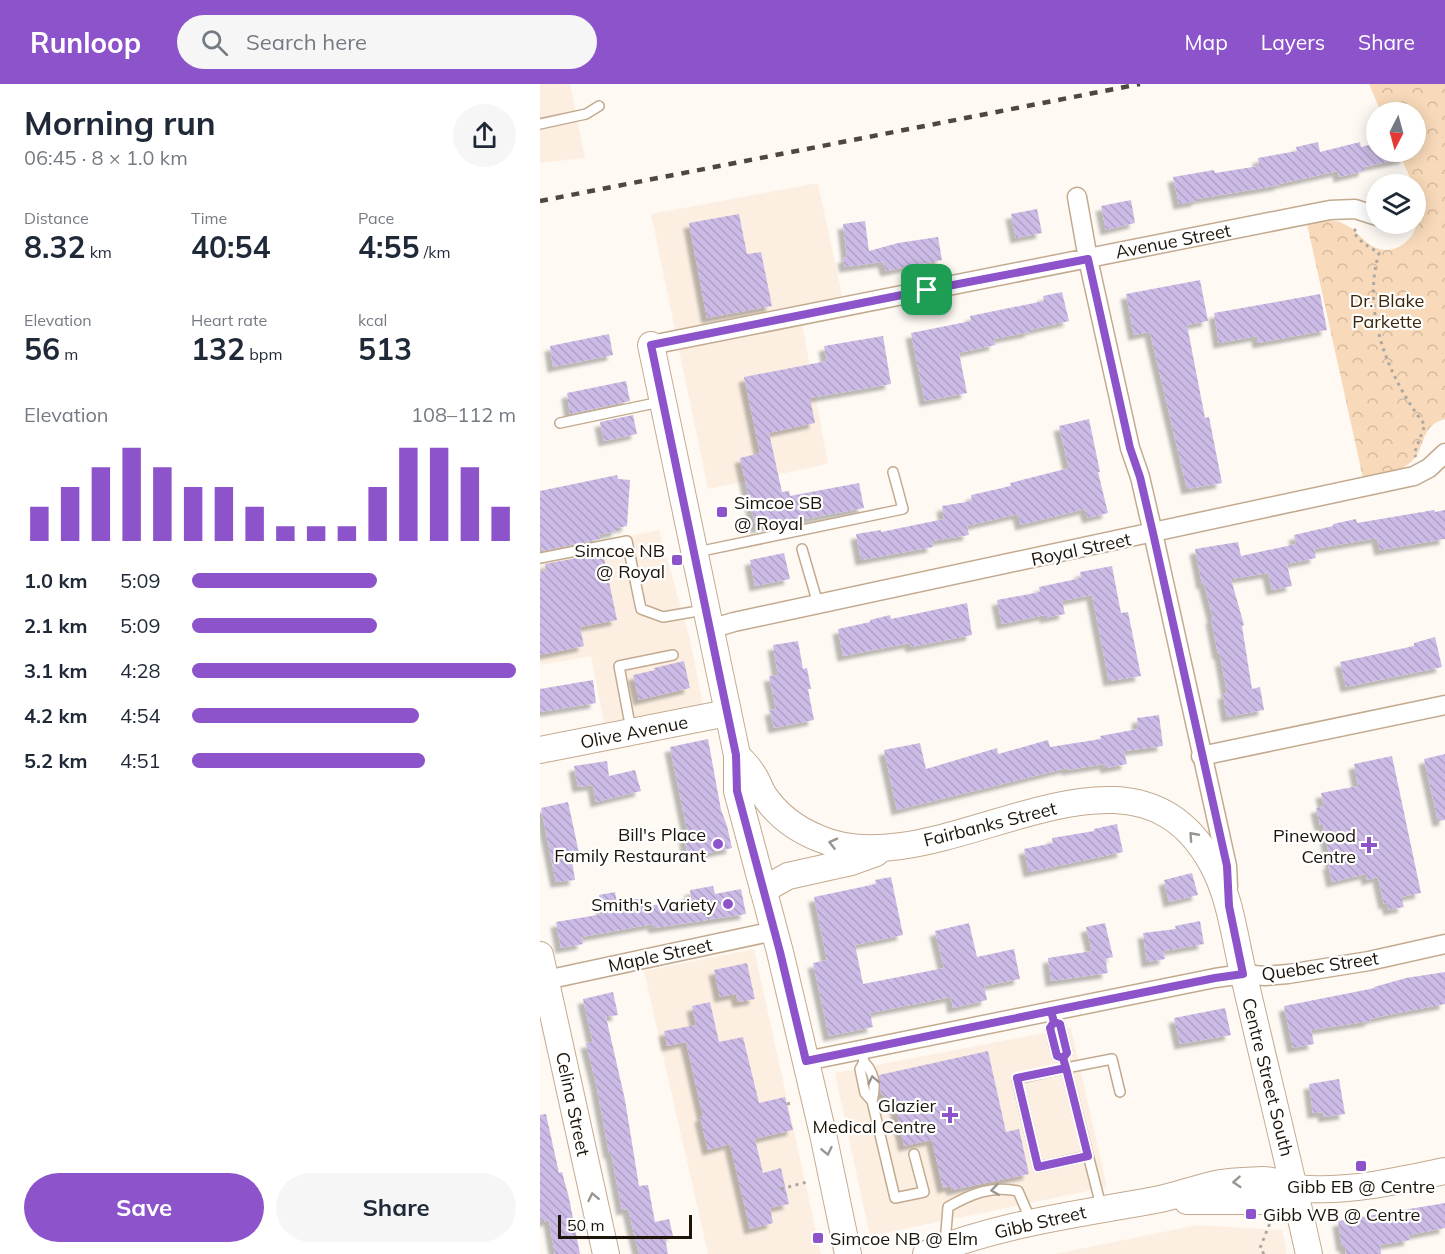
<!DOCTYPE html>
<meta charset="utf-8">
<style>
:root{--surface:#fff;--page:#f6f6f7;--text:#1f2937;--muted:#747a83;--accent:#8c53ca}
body{margin:0;font-family:Mulish,sans-serif;background:var(--page);color:var(--text);height:100vh;display:flex;flex-direction:column;font-size:22px;white-space:nowrap}
*{box-sizing:border-box;margin:0}
p{font-size:20px;color:var(--muted)}
.icon{flex:none;width:33px;height:33px;fill:none;stroke:currentColor;stroke-width:2;stroke-linecap:round;stroke-linejoin:round}
.map{position:relative;flex:1;overflow:hidden}
.drawer{display:flex;flex-direction:column;background:var(--surface);width:540px}
.drawer>*{flex:none}
.needle{width:39px;rotate:186deg}
.fabs{position:absolute;left:826px;top:18px;display:grid;gap:12px}
.fabs a{display:grid;place-items:center;width:60px;height:60px;border-radius:50%;background:var(--surface);box-shadow:0 3px 15px #0003;font-size:30px}
.scale{position:absolute;left:18px;bottom:15px;width:134px;box-sizing:border-box;padding-left:6px;border:3px solid #1d140a;border-top:0;font-size:16px;line-height:21px;white-space:nowrap;color:#1d140a;-webkit-text-stroke:4px #fff;paint-order:stroke}
.pin{position:absolute;display:grid;place-items:center;width:51px;height:51px;color:#fff;margin:-26px;border-radius:12px;box-shadow:0 3px 9px #0006}
.round{display:grid;place-items:center;flex:none;width:63px;height:63px;border-radius:32px;background:var(--page)}
.summary{display:flex;align-items:center;justify-content:space-between;height:102px;padding:0 24px}
h1{font-size:33px;font-weight:700;line-height:45px}
.stats{display:grid;grid-template-columns:repeat(3,1fr);gap:9px;height:102px;padding:6px 24px}
.stats div{display:grid;align-content:center}
.stats b{font-size:30px;font-weight:700}
.stats small{font-size:16px;font-weight:400}
.stats p{font-size:16px}
.chart{height:168px;padding:12px 24px}
.chart p{display:flex;justify-content:space-between}
.chart svg{width:100%;height:108px;margin-top:6px;stroke:var(--accent);stroke-width:6}
.cta{display:flex;gap:12px;margin-top:auto;padding:12px 24px}
.cta a{flex:1;height:69px;border-radius:36px;background:var(--accent);color:#fff;font-size:24px;font-weight:700;line-height:69px;text-align:center}
.cta a+a{background:var(--page);color:var(--text)}
ul{padding:0 24px;list-style:none;font-size:20px}
li{display:grid;grid-template-columns:96px 72px 1fr;align-items:center;height:45px}
li i{height:15px;border-radius:8px;background:var(--accent)}
header{display:flex;align-items:center;gap:36px;box-sizing:border-box;height:84px;padding:0 30px;background:var(--accent);color:#fff}
header strong{font-size:28px}
nav{display:flex;gap:33px;margin-inline-start:auto;font-size:21px}
.search{width:420px;height:54px;background:var(--page);display:flex;align-items:center;gap:15px;box-sizing:border-box;padding:0 21px;border-radius:33px;color:var(--muted);font-size:22px}
main{display:flex;flex:1;min-height:0}
.map>svg:first-child{display:block}
.built{fill:#fcefe2}
.park{fill:url(#park-crowns)}
.building{fill:url(#building-back-hatch);filter:url(#shadow)}
.lines{fill:none;stroke-linecap:round;stroke-linejoin:round}
.lane-casing{stroke:#c3aa8f;stroke-width:12}
.street-casing{stroke:#c3aa8f;stroke-width:21}
.secondary-casing{stroke:#c3aa8f;stroke-width:28}
.path{stroke:#ada79f;stroke-width:3;stroke-dasharray:3 4.5;stroke-linecap:butt}
.lane{stroke:#fff;stroke-width:9}
.street{stroke:#fff;stroke-width:18}
.secondary{stroke:#fff;stroke-width:26}
.rail{stroke:#4f473e;stroke-width:4.5;stroke-dasharray:8 8;stroke-linecap:butt}
.oneway{stroke:#999591}
.route-casing{stroke:#fff;stroke-width:12}
.route{stroke:#8c53ca;stroke-width:8}
.poi-dot{fill:#8c53ca;stroke:#fff;stroke-width:2}
.labels{text-anchor:middle;dominant-baseline:central;stroke-width:4.5;stroke-linejoin:round;paint-order:stroke}
.street-label{font-size:18px;fill:#1d140a;stroke:#fff}
.park-label{font-size:18px;fill:#3c2507;stroke:#fff}
.poi-label{font-size:18px;fill:#1d140a;stroke:#fff;text-anchor:end}
</style>
<header>
<strong>Runloop</strong>
<div class="search"><svg class="icon" aria-label="search" viewBox="0 0 24 24"><circle cx="10" cy="10" r="6"/><path d="M15 15l6 6"/></svg>Search here</div>
<nav><a>Map</a><a>Layers</a><a>Share</a></nav>
</header>
<main>
<section class="drawer">
<div class="summary"><div><h1>Morning run</h1><p>06:45 · 8 × 1.0 km</p></div><a class="round"><svg class="icon" aria-label="share" viewBox="0 0 24 24"><path d="M12 15V3M7 8l5-5 5 5M5 13v7h14v-7"/></svg></a></div>
<div class="stats">
<div><p>Distance</p><b>8.32<small> km</small></b></div>
<div><p>Time</p><b>40:54</b></div>
<div><p>Pace</p><b>4:55<small> /km</small></b></div>
</div>
<div class="stats">
<div><p>Elevation</p><b>56<small> m</small></b></div>
<div><p>Heart rate</p><b>132<small> bpm</small></b></div>
<div><p>kcal</p><b>513</b></div>
</div>
<div class="chart"><p><span>Elevation</span>108–112 m</p>
<svg viewBox="0 0 160 44" preserveAspectRatio="none"><path d="M5 44V30M15 44V22M25 44V14M35 44V6M45 44V14M55 44V22M65 44V22M75 44V30M85 44V38M95 44V38M105 44V38M115 44V22M125 44V6M135 44V6M145 44V14M155 44V30"/></svg>
</div>
<ul>
<li><b>1.0 km</b>5:09<i style="width:57%"></i></li>
<li><b>2.1 km</b>5:09<i style="width:57%"></i></li>
<li><b>3.1 km</b>4:28<i style="width:100%"></i></li>
<li><b>4.2 km</b>4:54<i style="width:70%"></i></li>
<li><b>5.2 km</b>4:51<i style="width:72%"></i></li>
</ul>
<div class="cta"><a>Save</a><a>Share</a></div>
</section>
<div class="map">
<svg width="905" height="1170" viewBox="0 0 905 1170">
<defs>
<pattern id="park-crowns" width="20" height="18" patternUnits="userSpaceOnUse" patternTransform="scale(1.5)"><rect width="20" height="18" fill="#f8daba"/><path d="M2 6a3 3 0 1 1 6 0M12 15a3 3 0 1 1 6 0" fill="none" stroke="#d4ba9f"/></pattern>
<pattern id="building-back-hatch" width="6" height="6" patternUnits="userSpaceOnUse" patternTransform="scale(1.5)"><rect width="6" height="6" fill="#ccbbe6"/><path d="M-1 5l2 2M0 0l6 6M5-1l2 2" fill="none" stroke="#afa0c4"/></pattern>
<filter id="shadow"><feDropShadow dx="-5.5" dy="5.5" stdDeviation="1.5" flood-color="#0004"/></filter>
</defs>
<rect width="100%" height="100%" fill="#fef9f3"/>
<path class="built" d="M0 0H30L45 74 0 79Z
M278 99 306 230 262 240 288 380 168 405 111 130Z
M119 446 149 552 163 620 64 639 51 572 0 581V471Z
M214 865 281 1170H168L104 887Z
M531 944 567 1103 330 1152 295 989Z
M657 1141 742 1146 747 1170H515Z"/>
<path class="park" d="M829 0H905V335C879 342 887 362 872 377 859 390 840 391 823 394L767 140C780 137 792 134 804 140 816 145 823 158 834 163 852 172 873 159 877 139 877 135 876 130 876 125L882 123 876 108V100H873L858 68H876V28H841Z"/>
<path class="building" d="M778 58 780 68 820 58 821 63 837 59V68H865L866 74 824 83V87L799 93 798 87 739 100 740 101 657 115V117L639 120 633 93 674 86 675 89 719 82 718 74 757 67 756 63Z
M591 116 595 139 566 146 561 122Z
M497 125 502 149 476 154 471 130Z
M199 130 207 170 221 168 232 222 167 234 149 139Z
M325 137 329 167 358 159 398 153 402 176 346 187 343 178 305 183 303 174 307 173 303 140Z
M660 196 668 237 647 241 665 334 669 333 682 399 647 405 610 248 594 251 586 210Z
M522 208 529 237 490 246V248L454 255 455 261 419 269 427 309 385 317 371 249 431 237 430 232 504 217 503 212Z
M780 210 787 246 718 259 717 252 679 259 674 229Z
M69 250 73 271 13 283 10 262Z
M343 252 351 300 270 314 275 339 229 349 242 408 249 407 250 412 319 399 324 424 216 444 200 374 220 369 204 293 287 277 284 262Z
M86 297 90 317 30 330 27 309Z
M93 331 97 350 64 357 60 338Z
M549 335 560 388H558L568 429 548 434 545 425 481 441 478 430 427 442 429 451 392 457 393 463 321 476 316 450 341 446V448L404 435 402 422 432 417 431 411 471 402 470 399 529 384 519 342Z
M77 391 78 395 90 396 87 442 77 444V447L59 451 60 455 2 467 0 457V407Z
M894 426 895 428 905 426V455L840 466 837 454 774 465 776 474 747 480 752 502 732 506 728 489 691 495 704 541 702 542 712 605 720 603 724 626 687 633 683 610 687 609 680 570H678L671 534H673L664 499 662 500 655 465 698 458 701 472 756 460 754 451 793 442V440L816 435 817 439Z
M63 469 77 536 40 543 44 562 0 571V488L6 486 5 480Z
M244 469 250 495 215 502 210 476Z
M572 482 581 529 588 528 601 592 569 597 552 511 522 517 525 530 505 534V531L462 540 457 516 500 508 499 503 541 494 540 488Z
M427 519 432 551 371 563 370 559 303 572 298 545 330 538V536L350 531 351 535Z
M895 553 902 583 806 603 800 578 874 562V559Z
M258 557 263 585 267 584 271 605H268L274 636 234 644 230 626 236 625 229 592 238 591 233 561Z
M144 577 150 604 99 616 93 591 115 586 114 584Z
M53 596 56 619 0 628V605Z
M619 631 623 662 584 667 587 680 566 684 565 680 527 686V684L357 726 344 666 380 659 386 685 457 664 458 670 508 656 510 663 561 655 560 652 598 645 597 634Z
M168 655 181 726 187 742 192 764 148 773 144 751 148 750 130 663Z
M905 670V736L898 737 884 675Z
M852 672 881 809 861 813 864 823 849 826 847 819 844 820 838 793 827 796 826 790 792 798 788 780H791L783 741H780L776 724 784 722 781 709 818 702 814 680Z
M67 677 69 692 95 686 101 707 56 718 53 701 38 703 34 682Z
M28 718 39 769 31 770 35 796 16 798 1 724Z
M577 740 583 768 489 788 484 765 513 759 512 754 554 747V745Z
M652 789 658 811 629 818 624 796Z
M351 793 363 851 315 861 323 900 404 884 395 847 429 839 437 873 474 865 480 895 444 902 447 916 413 924 411 913 330 929 333 943 289 952 273 879 287 876 274 813 336 800 335 796Z
M173 802 175 810 201 805 206 830 114 844 113 840 42 853 43 860 21 864 16 838 63 830 59 811 75 808 77 819 102 814 104 823 151 814 150 806Z
M660 837 664 860 624 867 625 875 607 878 603 849 636 845 635 842Z
M565 839 573 873 565 875 568 889 511 897 508 874 552 867 546 843Z
M207 879 215 915 198 918 196 910 180 913 174 886Z
M905 888V920L857 929 830 935 831 937 771 946 774 960 753 964 744 922 835 904 834 903 866 894Z
M73 908 78 931 66 933 85 1016 99 1102 108 1101 115 1138 129 1135 133 1152 125 1154 128 1170H99L88 1125 82 1126 71 1069H69L56 999 46 959 53 958 43 915Z
M170 918 179 958 203 953 219 1019 245 1013 253 1046 215 1055 223 1089 241 1084 249 1120 230 1124 233 1139 210 1145 190 1060 168 1066 160 1033 163 1032 146 958 127 962 124 947 156 941 152 922Z
M685 924 691 951 640 960 634 934Z
M448 967 466 1048 479 1045 489 1090 412 1106 411 1102 403 1104 392 1056 364 1062 354 1017 341 1010 339 991Z
M799 995 805 1030 784 1033 783 1028 773 1029 769 1000Z
M6 1030 19 1089 22 1088 29 1114 40 1170H15L9 1136 2 1138 0 1130V1031Z
M905 1119V1144L869 1151 870 1156 840 1161 841 1170H806L805 1162H802L798 1137Z"/>
<g class="lines">
<g class="lane-casing">
<path id="lane" d="M0 40 46 30 59 22
M20 339 120 318
M262 465 278 520
M157 468 363 425 353 388
M0 474 87 457 101 525 123 533 164 526
M91 646 79 582 133 571
M512 932 514 938 510 944 517 972 523 974
M514 938 520 940 527 969 523 974 526 984 477 995 498 1083 547 1072
M323 973 324 978 320 985 325 1009 332 1017
M324 978C335 989 336 1003 332 1017L355 1114 384 1108 374 1070
M561 1122 526 984 572 975 580 1008
M405 1160 408 1123C431 1110 452 1101 478 1107L491 1137"/>
</g>
<g class="street-casing">
<path id="street" d="M537 113 548 175 590 364 600 393 613 449 687 782 688 803
M111 261 790 126 815 125 837 132
M170 545 194 538 874 392 889 384 905 369
M661 672 905 621
M6 896 234 847
M266 977 675 894 703 890 725 892 748 890 829 877 905 860"/>
</g>
<g class="secondary-casing">
<path id="secondary" d="M111 261 197 671V707L240 868 283 1050 308 1170
M0 666 187 629
M197 671C202 677 208 682 212 689 217 695 219 703 223 710 236 730 256 745 278 754 398 808 586 626 671 778 692 815 695 860 706 901 727 991 749 1080 769 1170
M223 806 248 792 311 778 336 769
M0 871 66 1170
M647 1117H730L755 1104
M386 1170C458 1140 539 1130 615 1116 637 1112 659 1103 681 1099 694 1097 708 1097 722 1096 735 1095 754 1105 770 1105 816 1107 861 1096 905 1087"/>
</g>
<path class="path" d="M816 145 813 148 823 159 839 169C821 228 849 295 885 341L874 370 876 373
M247 1020 251 1019
M241 1105 267 1098
M724 1170 720 1164 730 1139"/>
<use href="#lane" class="lane"/>
<use href="#street" class="street"/>
<use href="#secondary" class="secondary"/>
<path class="rail" d="M0 117 600 0"/>
</g>
<defs><path id="oneway-chevron" d="M-2-3.5L2.5 0L-2 3.5" fill="none" stroke-width="1.6" stroke-linecap="round" stroke-linejoin="round" transform="scale(1.5)"/></defs>
<g class="oneway">
<use href="#oneway-chevron" transform="translate(653 752) rotate(-132)"/>
<use href="#oneway-chevron" transform="translate(293 759) rotate(-166)"/>
<use href="#oneway-chevron" transform="translate(333 996) rotate(-102)"/>
<use href="#oneway-chevron" transform="translate(287 1067) rotate(78)"/>
<use href="#oneway-chevron" transform="translate(697 1098) rotate(176)"/>
<use href="#oneway-chevron" transform="translate(455 1106) rotate(172)"/>
<use href="#oneway-chevron" transform="translate(53 1113) rotate(-102)"/>
</g>
<g class="lines">
<g class="route-casing">
<path id="route" d="M387 206 111 261 196 671 197 707 240 868 266 977 511 927 514 938 510 944 517 972 523 974 526 984 548 1072 498 1083 477 994 526 984 523 974 527 969 520 940 514 938 511 927 675 894 703 890 689 822 687 782 613 449 600 393 590 364 548 175 387 206"/>
</g>
<use href="#route" class="route"/>
</g>
<g class="poi-dot">
<rect x="176" y="422" width="12" height="12" rx="3"/>
<rect x="131" y="470" width="12" height="12" rx="3"/>
<circle cx="178" cy="760" r="6"/>
<path d="M826 752h6v6h6v6h-6v6h-6v-6h-6v-6h6z"/>
<circle cx="188" cy="820" r="6"/>
<path d="M407 1022h6v6h6v6h-6v6h-6v-6h-6v-6h6z"/>
<rect x="815" y="1076" width="12" height="12" rx="3"/>
<rect x="705" y="1124" width="12" height="12" rx="3"/>
<rect x="272" y="1148" width="12" height="12" rx="3"/>
</g>
<g class="labels">
<g class="street-label">
<text transform="translate(633 157) rotate(-11)">Avenue Street</text>
<text transform="translate(541 465) rotate(-12)">Royal Street</text>
<text transform="translate(94 648) rotate(-11)">Olive Avenue</text>
<text transform="translate(450 740) rotate(-14)">Fairbanks Street</text>
<text transform="translate(120 871) rotate(-12)">Maple Street</text>
<text transform="translate(780 882) rotate(-8)">Quebec Street</text>
<text transform="translate(728 993) rotate(76)">Centre Street South</text>
<text transform="translate(33 1020) rotate(78)">Celina Street</text>
<text transform="translate(500 1138) rotate(-13)">Gibb Street</text>
</g>
<g class="park-label">
<text x="847" y="216">Dr. Blake<tspan x="847" dy="21">Parkette</tspan></text>
</g>
<g class="poi-label">
<text x="194" y="418" text-anchor="start">Simcoe SB<tspan x="194" dy="21">@ Royal</tspan></text>
<text x="125" y="466">Simcoe NB<tspan x="125" dy="21">@ Royal</tspan></text>
<text x="166" y="750">Bill's Place<tspan x="166" dy="21">Family Restaurant</tspan></text>
<text x="816" y="751">Pinewood<tspan x="816" dy="21">Centre</tspan></text>
<text x="176" y="820">Smith's Variety</text>
<text x="396" y="1021">Glazier<tspan x="396" dy="21">Medical Centre</tspan></text>
<text x="821" y="1102" text-anchor="middle">Gibb EB @ Centre</text>
<text x="723" y="1130" text-anchor="start">Gibb WB @ Centre</text>
<text x="290" y="1154" text-anchor="start">Simcoe NB @ Elm</text>
</g>
</g>
</svg>
<div class="fabs">
<a><svg class="needle" viewBox="-14 -14 28 28"><path d="M0-13l5 13h-10z" fill="#e53935"/><path d="M0 13l5-13h-10z" fill="#747a83"/></svg></a>
<a><svg class="icon" aria-label="layers" viewBox="0 0 24 24"><path d="M12 4l9 5-9 5-9-5zM3 14l9 5 9-5"/></svg></a>
</div>
<div class="scale">50 m</div>
<div class="pin" style="left:387px;top:206px;background:#1e9e55"><svg class="icon" aria-label="arrive" viewBox="0 0 24 24"><path d="M6 21V4h12l-3 4 3 4H6"/></svg></div>
</div>
</main>
